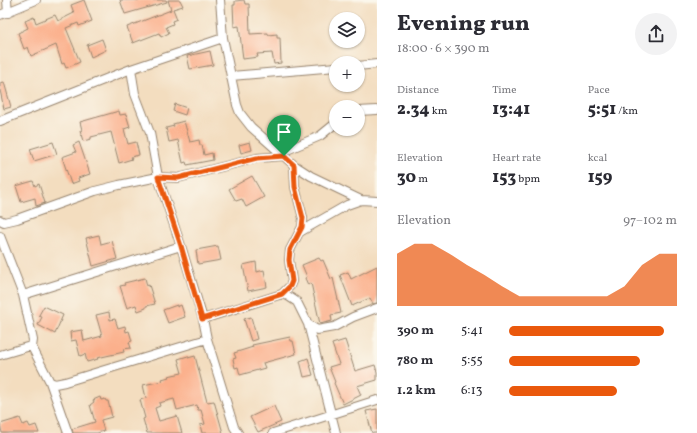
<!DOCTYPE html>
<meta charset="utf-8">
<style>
:root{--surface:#fff;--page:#f2f2f3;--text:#2b2b33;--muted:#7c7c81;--accent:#ea580c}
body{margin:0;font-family:Vollkorn,serif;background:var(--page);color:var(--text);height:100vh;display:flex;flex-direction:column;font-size:15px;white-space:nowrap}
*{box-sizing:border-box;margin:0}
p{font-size:13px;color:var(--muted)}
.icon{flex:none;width:22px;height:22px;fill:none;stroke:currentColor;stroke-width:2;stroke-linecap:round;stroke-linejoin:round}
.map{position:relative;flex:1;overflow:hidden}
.side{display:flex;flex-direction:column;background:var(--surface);width:320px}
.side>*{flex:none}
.fabs{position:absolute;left:329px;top:12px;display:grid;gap:8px}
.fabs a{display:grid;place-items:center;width:36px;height:36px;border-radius:50%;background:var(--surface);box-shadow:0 1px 3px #0004;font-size:20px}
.pin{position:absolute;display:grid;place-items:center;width:34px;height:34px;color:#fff;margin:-41px -17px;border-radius:50% 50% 50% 0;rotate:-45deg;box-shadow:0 0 4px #0007}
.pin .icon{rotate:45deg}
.round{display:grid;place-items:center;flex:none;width:42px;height:42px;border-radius:21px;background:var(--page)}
.summary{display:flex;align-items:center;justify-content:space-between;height:68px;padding:0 20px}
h1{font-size:22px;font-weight:800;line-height:30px}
.stats{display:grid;grid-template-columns:repeat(3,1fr);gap:6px;height:68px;padding:4px 20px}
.stats div{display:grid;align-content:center}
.stats b{font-size:17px;font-weight:800}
.stats small{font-size:11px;font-weight:400}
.stats p{font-size:11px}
.chart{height:112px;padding:8px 20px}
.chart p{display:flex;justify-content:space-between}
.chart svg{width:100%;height:72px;margin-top:4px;fill:var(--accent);opacity:.7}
ul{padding:0 20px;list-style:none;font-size:13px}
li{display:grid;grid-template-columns:64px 48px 1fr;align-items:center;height:30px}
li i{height:10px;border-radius:5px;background:var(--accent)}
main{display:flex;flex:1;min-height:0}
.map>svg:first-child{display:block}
.building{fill:#fbb08c}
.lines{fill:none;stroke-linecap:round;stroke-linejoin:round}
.minor-casing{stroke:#97846e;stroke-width:10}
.minor{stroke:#fff;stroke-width:8}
.route-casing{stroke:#fff;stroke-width:8}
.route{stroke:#ea580c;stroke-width:5}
</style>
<main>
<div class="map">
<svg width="377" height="433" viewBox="0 0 377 433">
<rect width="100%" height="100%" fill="#fbf7ec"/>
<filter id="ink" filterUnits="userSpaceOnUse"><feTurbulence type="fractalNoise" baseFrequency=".025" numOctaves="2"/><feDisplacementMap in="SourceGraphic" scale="8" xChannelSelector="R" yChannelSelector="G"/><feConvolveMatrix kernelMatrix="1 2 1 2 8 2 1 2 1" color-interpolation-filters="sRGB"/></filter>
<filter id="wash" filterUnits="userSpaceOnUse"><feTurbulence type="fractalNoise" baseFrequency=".012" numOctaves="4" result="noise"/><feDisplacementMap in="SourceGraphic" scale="16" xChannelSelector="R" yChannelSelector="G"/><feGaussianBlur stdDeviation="0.9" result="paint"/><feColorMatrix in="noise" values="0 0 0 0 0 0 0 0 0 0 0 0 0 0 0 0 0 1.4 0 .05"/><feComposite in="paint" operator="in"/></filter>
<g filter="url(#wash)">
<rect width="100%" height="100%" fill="#f3ddbf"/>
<g id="blocks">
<path class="building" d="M84 0 92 21 79 26 78 23 66 28 80 62 66 68 64 63 62 64 56 45 31 56 28 47 24 49 18 33 28 28 25 21 34 17 36 23 55 15 58 21 74 13 71 5Z
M120 0H166L167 2 125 14Z
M168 0H180L183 6 173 9 177 19 172 21 173 24 166 27 169 33 161 37 159 33 133 43 127 27 171 10Z
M244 0 245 4H249L250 34 268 33V35L277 34V38H280L281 63 274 64 272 53 257 54 258 57 243 59 239 26 234 27 233 5H235V1Z
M102 39 106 50 91 57 87 45Z
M210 51 213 65 190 69 187 56Z
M4 82 11 107 4 109 0 90V83Z
M175 104 187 108 185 115 173 111Z
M119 111 120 115 126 114 130 127 124 129 128 144 136 142 139 155 131 157 132 159 119 163 111 132 91 137V139L83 141 80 131 82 130 80 122Z
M184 121 190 142 199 140 200 145H202L204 155 212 153 213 160 187 165 186 162 183 163 178 140 169 142 166 128 174 126 173 124Z
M53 142 57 154 34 161 30 149Z
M79 142 90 174 78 178 79 181 71 184 62 157 76 152 73 145Z
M250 142 252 150 241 153 239 145Z
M252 176 264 197 246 207 242 199 236 201 229 189Z
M33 181 35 186 39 184 45 203 36 206 35 198 21 202 16 186Z
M99 235 101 244 112 241 117 259 93 266 86 238Z
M218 246 221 260 198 264 196 250Z
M319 258 321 261 323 260 331 279 333 278 341 313 331 315 332 321 320 324 311 283 308 285 305 278 307 277 302 265Z
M256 262 257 272 264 270 267 287 248 291 243 265Z
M377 266V303L373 304 370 298 352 306 340 275 348 272 351 279Z
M145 278 147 286 149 285 155 304 146 306V308L138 311 136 305 127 308 120 286 125 285 124 283Z
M177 305V307L181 305 185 317 168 323 163 310Z
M44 306 63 315 55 334 38 325 42 317 39 315Z
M109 312 110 320 115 319 118 328 125 326 126 332 129 331 132 341 129 342 131 348 123 349 124 352 97 358 98 359 87 362 85 354 80 356 76 340 71 341 70 332 82 330 84 341 102 336 96 315Z
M251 317 257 339 251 341 244 319Z
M290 337 291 341H293L296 354 263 363 265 368 240 375 238 367 235 368 233 359 236 358 234 353 253 347 252 345Z
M345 340 355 371 375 365 377 372V380L357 386 361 395 343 404 334 383 335 382 329 367 339 364 332 344Z
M188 356V358L195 356 207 402 214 401 223 433H202L200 425 205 424 201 410H198L197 405 177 410 174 399 159 403 160 406 155 408 159 421 177 416 182 433H147L143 419 145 418 140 400 146 398 143 385 163 381 162 379 169 377 168 376 182 373 178 359Z
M308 358 313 375 304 377 300 361Z
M100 397 101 400 105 399 106 401H108L112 417 101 420 104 431 97 433H73L72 429 95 422 90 405 94 402 93 400Z
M274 406 281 422 258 432 250 417Z
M377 409V433H372L366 411Z
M20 418 23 425 28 423 30 427 36 425 39 433H2L0 424Z"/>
</g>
</g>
<g filter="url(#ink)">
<use href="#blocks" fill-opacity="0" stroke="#97846e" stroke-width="1"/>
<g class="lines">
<g class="minor-casing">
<path id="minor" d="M7 0 8 13
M220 0 223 38 237 105 240 113 251 127 294 165 311 176 361 200
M0 15 36 0
M358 66 377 64
M131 69 135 94 150 133 158 177 181 246 203 319 207 339 234 427 238 433
M231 76 336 67
M358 111 377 110
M0 121 131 69 223 38
M280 153 320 136 336 123
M0 220 4 222 17 219 95 191 119 185 158 177 178 178 257 158 284 156
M300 232 347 205 361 200 377 201
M0 236 23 295 33 340 32 347
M282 294 288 296 297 302 308 324 317 330 334 327 353 317 377 308
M23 295 181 246
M203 319 282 294 290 286 292 281 289 260 290 250 302 227 303 218 295 187 294 165
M308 324 336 433
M0 355 27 347H32L50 382 55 384 65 382 207 339
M50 382 68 433
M273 433 377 400"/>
</g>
<use href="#minor" class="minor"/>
</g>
</g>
<g class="lines" filter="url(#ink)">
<g class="route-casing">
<path id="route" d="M284 156 294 165 295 187 303 218 302 227 290 250 289 260 292 281 290 286 282 294 202 319 181 246 158 177 178 178 257 158Z"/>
</g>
<use href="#route" class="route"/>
</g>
</svg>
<div class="fabs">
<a><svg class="icon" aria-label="layers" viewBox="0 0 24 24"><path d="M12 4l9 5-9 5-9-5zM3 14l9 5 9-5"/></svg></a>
<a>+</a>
<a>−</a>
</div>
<div class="pin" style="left:284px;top:156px;background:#1e9e55"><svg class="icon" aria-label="arrive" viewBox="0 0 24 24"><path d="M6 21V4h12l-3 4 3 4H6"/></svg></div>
</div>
<section class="side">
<div class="summary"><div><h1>Evening run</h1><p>18:00 · 6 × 390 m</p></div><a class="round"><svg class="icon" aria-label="share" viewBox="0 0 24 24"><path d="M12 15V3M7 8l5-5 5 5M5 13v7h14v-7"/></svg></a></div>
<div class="stats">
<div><p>Distance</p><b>2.34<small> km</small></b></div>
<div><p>Time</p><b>13:41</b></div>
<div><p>Pace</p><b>5:51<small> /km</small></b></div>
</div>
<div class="stats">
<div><p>Elevation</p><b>30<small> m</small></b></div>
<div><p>Heart rate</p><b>153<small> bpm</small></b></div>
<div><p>kcal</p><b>159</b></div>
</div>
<div class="chart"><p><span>Elevation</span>97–102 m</p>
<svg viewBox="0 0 160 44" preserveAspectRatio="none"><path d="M0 44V12L10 6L20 6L30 12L40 19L50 25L60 32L70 38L80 38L90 38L100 38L110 38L120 38L130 32L140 19L150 12L160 12V44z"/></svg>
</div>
<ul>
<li><b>390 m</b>5:41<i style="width:92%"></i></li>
<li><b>780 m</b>5:55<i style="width:78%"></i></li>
<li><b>1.2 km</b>6:13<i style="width:64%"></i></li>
</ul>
</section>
</main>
